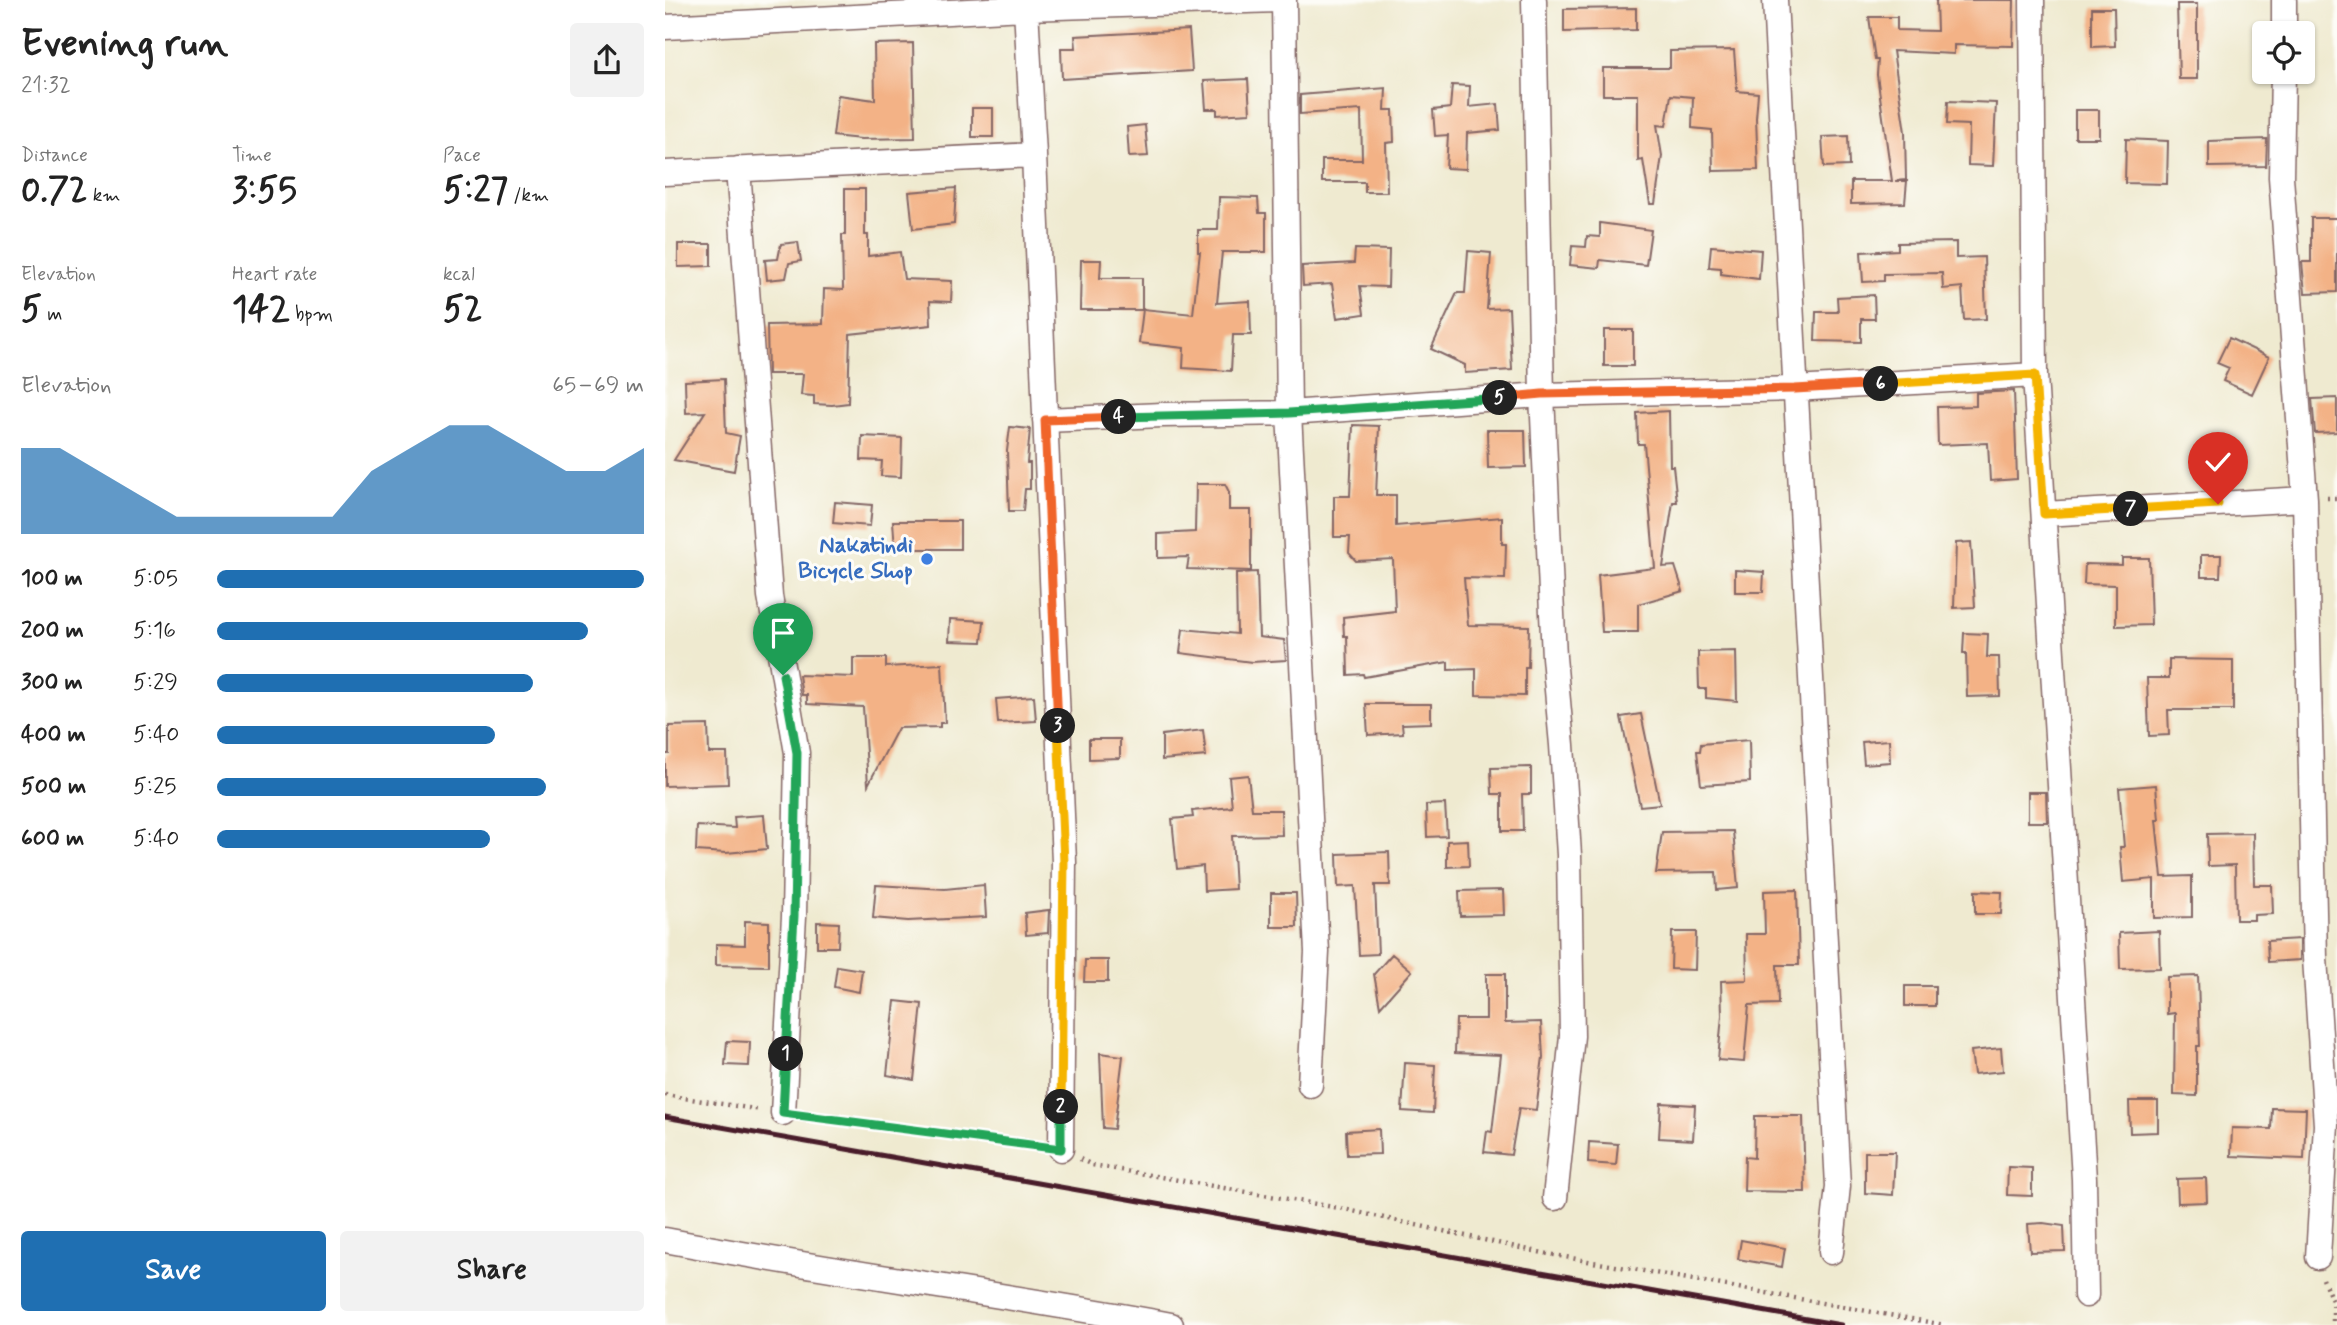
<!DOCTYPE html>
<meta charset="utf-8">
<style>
:root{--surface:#fff;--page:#f2f2f2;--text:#222;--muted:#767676;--accent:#1f6fb2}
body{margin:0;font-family:Mynerve,sans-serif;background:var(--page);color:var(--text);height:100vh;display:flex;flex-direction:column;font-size:26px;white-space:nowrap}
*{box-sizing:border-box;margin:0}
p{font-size:23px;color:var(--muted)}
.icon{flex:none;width:38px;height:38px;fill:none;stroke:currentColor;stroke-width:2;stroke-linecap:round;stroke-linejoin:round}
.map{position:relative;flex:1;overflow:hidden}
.sheet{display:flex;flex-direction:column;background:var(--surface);width:665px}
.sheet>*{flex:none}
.tools{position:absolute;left:1587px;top:21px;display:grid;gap:14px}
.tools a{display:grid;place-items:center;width:63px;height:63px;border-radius:7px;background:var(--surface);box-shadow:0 2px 5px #0004;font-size:35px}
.pin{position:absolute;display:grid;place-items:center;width:60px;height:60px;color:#fff;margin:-72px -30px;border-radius:50% 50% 50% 0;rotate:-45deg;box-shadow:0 0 7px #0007}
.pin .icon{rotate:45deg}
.km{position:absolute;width:35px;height:35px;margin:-18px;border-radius:50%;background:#222;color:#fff;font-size:19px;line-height:35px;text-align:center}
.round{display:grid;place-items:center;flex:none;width:74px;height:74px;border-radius:7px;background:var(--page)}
.overview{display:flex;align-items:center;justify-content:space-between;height:119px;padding:0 21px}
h1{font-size:38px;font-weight:700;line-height:52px}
.metrics{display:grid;grid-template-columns:repeat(3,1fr);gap:10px;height:119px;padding:7px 21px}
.metrics div{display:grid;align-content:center}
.metrics b{font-size:35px;font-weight:700}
.metrics small{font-size:19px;font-weight:400}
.metrics p{font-size:19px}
.chart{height:196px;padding:14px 21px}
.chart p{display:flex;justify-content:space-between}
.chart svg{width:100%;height:126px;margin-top:7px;fill:var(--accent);opacity:.7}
.cta{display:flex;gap:14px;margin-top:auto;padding:14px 21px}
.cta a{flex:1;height:80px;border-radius:7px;background:var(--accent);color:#fff;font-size:28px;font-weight:700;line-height:80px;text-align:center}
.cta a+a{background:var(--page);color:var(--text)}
ul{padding:0 21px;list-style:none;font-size:23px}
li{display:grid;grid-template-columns:112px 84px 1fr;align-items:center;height:52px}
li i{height:18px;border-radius:9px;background:var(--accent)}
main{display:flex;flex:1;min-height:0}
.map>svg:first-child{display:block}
.building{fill:#f3b286}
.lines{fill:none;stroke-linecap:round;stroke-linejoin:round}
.street-casing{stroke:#846665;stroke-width:27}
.path{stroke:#846665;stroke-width:4.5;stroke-dasharray:2 5;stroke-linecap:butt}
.street{stroke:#fff;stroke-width:24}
.rail{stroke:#4a1f2b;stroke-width:5}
.split-1-casing{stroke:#fff;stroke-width:14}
.split-2-casing{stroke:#fff;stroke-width:14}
.split-3-casing{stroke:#fff;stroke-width:14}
.split-4-casing{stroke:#fff;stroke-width:14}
.split-5-casing{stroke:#fff;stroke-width:14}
.split-6-casing{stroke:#fff;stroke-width:14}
.split-7-casing{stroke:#fff;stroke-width:14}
.split-8-casing{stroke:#fff;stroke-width:14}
.split-1{stroke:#22a559;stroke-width:9}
.split-2{stroke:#22a559;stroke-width:9}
.split-3{stroke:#f5b400;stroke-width:9}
.split-4{stroke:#f0652b;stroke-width:9}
.split-5{stroke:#22a559;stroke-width:9}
.split-6{stroke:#f0652b;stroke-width:9}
.split-7{stroke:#f5b400;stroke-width:9}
.split-8{stroke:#f5b400;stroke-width:9}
.shop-dot{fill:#3f7fe0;stroke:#fdfcf7;stroke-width:2.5}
.labels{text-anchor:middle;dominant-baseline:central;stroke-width:6;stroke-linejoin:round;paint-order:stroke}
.shop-label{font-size:23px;font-weight:bold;fill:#366cbe;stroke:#fdfcf7;text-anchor:end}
</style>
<main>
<section class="sheet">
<div class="overview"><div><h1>Evening run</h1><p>21:32</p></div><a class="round"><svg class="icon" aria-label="share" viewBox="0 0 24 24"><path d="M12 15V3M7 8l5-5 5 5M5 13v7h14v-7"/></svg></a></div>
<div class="metrics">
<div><p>Distance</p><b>0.72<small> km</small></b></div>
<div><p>Time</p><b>3:55</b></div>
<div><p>Pace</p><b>5:27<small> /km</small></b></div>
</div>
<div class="metrics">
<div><p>Elevation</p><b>5<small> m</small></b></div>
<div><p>Heart rate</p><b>142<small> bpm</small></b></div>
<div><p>kcal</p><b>52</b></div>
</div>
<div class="chart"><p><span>Elevation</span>65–69 m</p>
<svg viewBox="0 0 160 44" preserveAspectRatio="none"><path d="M0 44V14L10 14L20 22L30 30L40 38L50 38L60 38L70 38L80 38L90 22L100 14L110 6L120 6L130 14L140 22L150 22L160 14V44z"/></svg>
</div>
<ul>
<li><b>100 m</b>5:05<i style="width:100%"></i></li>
<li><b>200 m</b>5:16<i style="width:87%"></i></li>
<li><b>300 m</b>5:29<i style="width:74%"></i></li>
<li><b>400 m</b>5:40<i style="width:65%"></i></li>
<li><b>500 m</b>5:25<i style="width:77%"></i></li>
<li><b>600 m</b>5:40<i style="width:64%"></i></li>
</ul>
<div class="cta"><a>Save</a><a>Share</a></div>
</section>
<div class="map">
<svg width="1672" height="1325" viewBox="0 0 1672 1325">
<rect width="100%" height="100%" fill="#fdfcf7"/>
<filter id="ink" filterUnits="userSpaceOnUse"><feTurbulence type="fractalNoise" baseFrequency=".0143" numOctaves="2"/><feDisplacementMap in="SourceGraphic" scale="14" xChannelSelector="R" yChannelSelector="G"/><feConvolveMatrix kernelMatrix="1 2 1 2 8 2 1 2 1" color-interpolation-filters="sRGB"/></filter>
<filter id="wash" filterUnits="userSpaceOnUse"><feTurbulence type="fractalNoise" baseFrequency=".00686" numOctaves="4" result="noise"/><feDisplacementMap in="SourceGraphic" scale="28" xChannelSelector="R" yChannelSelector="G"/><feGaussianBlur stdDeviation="1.57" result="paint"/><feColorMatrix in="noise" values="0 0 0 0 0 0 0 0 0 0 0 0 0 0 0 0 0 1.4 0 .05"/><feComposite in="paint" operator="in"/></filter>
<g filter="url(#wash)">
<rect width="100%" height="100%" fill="#efead0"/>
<g id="blocks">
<path class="building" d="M1271 0H1349L1348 46 1289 45V54L1228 51 1240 132 1241 180 1230 181H1242L1240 203 1186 204V181H1227L1212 75 1213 60H1210L1204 17H1232V30L1272 31Z
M1512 4H1532V79H1514Z
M971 8V30L899 32V9Z
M1427 8H1449L1450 46 1427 47Z
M524 30 527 71 397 79 396 48H411L410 36Z
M248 43 250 138 196 139 168 136 173 95 210 100 209 44Z
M1069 50 1072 91 1093 93 1091 118 1093 170 1048 171 1047 130 1027 128 1028 97 1006 95 1001 126 992 125 997 156 990 204H985L978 160 973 161V95H938V68H1005V51Z
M583 79 585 113 552 115V109H541L539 81Z
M787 85 805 86 804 107 833 104 835 130 802 133 801 169 781 168 783 135 770 136 768 110 785 108Z
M721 88 720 110H728L729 142 721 143 722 192H700V182H657V160H697L696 110 635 114V95Z
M1283 101 1331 103 1328 166 1303 165 1304 125 1282 124Z
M307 108H328V137H307Z
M1410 110H1434V138H1410Z
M480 125 483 156 464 157 462 127Z
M1183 136 1184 166 1159 167 1157 137Z
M1461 139 1503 141 1502 184 1460 183Z
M1602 139 1601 166 1544 167V141Z
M291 188 289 224 248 229 244 192Z
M180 189H200V235H203V256L235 252 239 279 287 281 286 302 265 301 266 325 185 334 183 403 167 405 149 404V396L136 395 138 374H103L102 325 158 324 159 289 178 290 177 235H180Z
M554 197 593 198 594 213H601V252H557L552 303 585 301 586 335H568L566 371 518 368 519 348 474 343 478 309 528 314 535 252H533V230H553Z
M1646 218H1672V292L1640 293 1637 262H1646Z
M935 223 986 230 981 265 935 260 934 268 905 265 907 246 921 247 922 236 935 237Z
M133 242 136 261 124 263 121 278 102 280 100 260 113 259 116 244Z
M1291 242V258L1319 257 1321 319 1299 320 1297 287 1278 289 1277 273 1219 274V281L1198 282 1196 252 1233 250V243Z
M13 244H46V266L13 267Z
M1046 246 1096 250 1094 279 1056 274V268L1044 267Z
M690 249 724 250 723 287 695 286 699 314 672 318 667 284 638 286 637 266 689 263Z
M803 251 826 253 822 309 844 308 847 370 800 373V365L766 349 792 293H800Z
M416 260H436L435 278H477V310H415Z
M1209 295 1210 319H1196V342L1150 341 1151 312H1173L1172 297Z
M939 330H968V366H939Z
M1564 338 1604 357 1587 394 1558 381 1564 368 1552 363Z
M59 379 61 433 75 436 69 471 9 460 40 412 21 413 20 381Z
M1349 391 1352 479 1325 481 1323 443 1273 445 1272 407 1311 406V393Z
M1672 398V432L1650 433 1647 399Z
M1004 411 1005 466H1008L1012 502H1008L998 567 1010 566 1018 591 973 604V632H937L933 575 990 568 979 444H973L972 413Z
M688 425 714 426 711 495H731V526L837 517V544H841L840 579 799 578 803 625 864 626 863 667H860V696L811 695V669L783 670V662L699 677 698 674 683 675 682 636H679L678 617 730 611 728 559 691 561 684 553 685 537H669V496H685Z
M345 427 365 429 362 463H365V489H360L358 511H344L342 451Z
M822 430H860L861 467 823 468Z
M197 436 237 438 236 477 216 476 217 461 196 460Z
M531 484H560L564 492V510H586V571L522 569 524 557 493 558V534L530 532Z
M170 502 207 505 205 526 168 523Z
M228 521H295V549H230Z
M1306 542 1310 607 1289 608 1291 543Z
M1536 555H1556L1555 577H1536Z
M1457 558H1484L1486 625 1451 626V585L1419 584 1420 564 1457 565Z
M1070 570 1099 572 1098 592H1070Z
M592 572 594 637 619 640 621 660 587 662 515 653 518 629 572 634 571 573Z
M285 619 319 621 317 642 284 641Z
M1299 633 1323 634 1322 657H1334L1335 696 1302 697 1301 653H1298Z
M1071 651 1072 701 1041 698V689H1034L1033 652Z
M188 658H221V667L277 664 280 723H275V727L233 728 203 785 198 707 142 704V695H137L134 675 188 677Z
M1504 659 1568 660V710H1503L1504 735 1484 736 1482 678H1504Z
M369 696 371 721 333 723 331 699Z
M701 704H766V723L737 724 738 733 703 735Z
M976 714 995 804 975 806 956 717Z
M43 725 44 753H62L63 784 0 786V754H4V726Z
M538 730 541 756 497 760V735Z
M424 739H455V758L424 759Z
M1084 740 1085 782 1036 785 1032 751H1035L1036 744Z
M1224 740 1225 762 1199 764 1197 742Z
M866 767V794H857L858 831H837V794H827L826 768Z
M583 775 587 810H616L617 835 567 836 570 889 539 891 538 866 512 869 507 819 528 817 527 811 567 807 564 777Z
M1491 785 1494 820H1491L1497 877 1527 876V917L1489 918V879L1458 882 1455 847H1459L1454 788Z
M1363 792H1381L1382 822H1363Z
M780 804 782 836 762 837 761 805Z
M99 815 102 849 61 853 31 851 32 826 70 828 69 817Z
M1068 831 1073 888 1052 890 1051 872 991 873 997 832Z
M1588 833 1589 885H1607L1608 914 1589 915V920H1571L1570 865 1543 866 1542 834Z
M803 840 804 866 782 867V841Z
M724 852 725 885H710L713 954 694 955 690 886 673 887 672 854Z
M211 885 280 889 319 885 321 917 243 921 208 918Z
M838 890 839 915 795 916 794 891Z
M1132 890 1134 965H1112L1113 1004 1084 1005 1079 1062 1053 1060 1057 1015 1056 981 1082 980 1081 934H1100L1099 891Z
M1310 891 1337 892 1336 914H1310Z
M606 893H631L632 927H606Z
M384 910 383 933 361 935 360 913Z
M80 921 104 922V966L51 965V944L80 945Z
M152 922 174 923 173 947H152Z
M1494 931 1495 968 1455 969 1454 933Z
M1007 932H1031L1030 970 1006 969Z
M1635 939V960L1603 962 1602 941Z
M727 954 747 971 715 1007 709 974Z
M420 960H443V982H419Z
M172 966 197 970 194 992 169 987Z
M821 974H840V1023L876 1022 878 1057 871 1110 854 1108 846 1155 819 1152 822 1131 827 1132 836 1055 790 1053 791 1019H821Z
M1533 976 1535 1046H1532V1096L1509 1095 1510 1013 1502 1014V977Z
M1240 986H1270V1006H1240Z
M230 1001 257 1004 249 1080 222 1075Z
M62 1041 85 1042 84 1066 60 1065Z
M1336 1048 1338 1071 1309 1074 1306 1051Z
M435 1053 458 1056 449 1129 438 1128Z
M740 1063 770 1065 768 1113 737 1111Z
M1464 1101H1493V1132L1465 1133Z
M996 1103 1030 1105 1028 1140 994 1138Z
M1607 1108 1641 1109 1639 1159 1566 1156 1567 1128 1606 1129Z
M1090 1116H1138L1140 1192 1079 1191 1080 1157 1089 1158Z
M714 1129 715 1154 682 1155 681 1131Z
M924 1142 953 1144 951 1165 923 1163Z
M1200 1152H1230L1228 1195 1200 1193Z
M1343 1167 1367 1168V1196L1342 1195Z
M1541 1178 1542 1202 1513 1203 1512 1179Z
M1378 1223 1399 1226 1400 1251 1365 1252 1363 1224Z
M1076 1240 1120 1248 1117 1267 1073 1259Z"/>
</g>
</g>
<g filter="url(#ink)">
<use href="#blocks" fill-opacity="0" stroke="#846665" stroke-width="2"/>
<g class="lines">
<g class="street-casing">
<path id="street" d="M619 0 624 413 652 952 645 1085
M869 0 877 395 889 657 897 745 904 855 907 1036 890 1198
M1110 0 1173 1186 1166 1252
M1367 0 1370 375 1419 1179 1421 1295
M0 27 361 8 359 0
M1619 33V0
M1618 72 1616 177 1640 499 1650 958 1661 1125 1653 1257
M369 155 399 862 396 1149
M73 169 105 596 132 753 129 916 118 1113
M0 173 369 155 361 8 613 0
M380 420 497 415 624 413 877 395 1130 389 1370 375
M1379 514 1640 499
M0 1240C168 1272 338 1294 506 1325"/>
</g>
<path class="path" d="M1662 498H1672
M0 1095 96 1110
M140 1116 374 1146
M415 1159 427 1165 674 1208 878 1253 1280 1325
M1658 1279 1668 1303V1325"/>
<use href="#street" class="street"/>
<path class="rail" d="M0 1117 1176 1325"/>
</g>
</g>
<g class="lines" filter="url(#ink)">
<g class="split-1-casing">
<path id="split-1" d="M118 675 132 753 129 916 121 1054"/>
</g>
<g class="split-2-casing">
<path id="split-2" d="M121 1054 118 1113 396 1149V1107"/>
</g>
<g class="split-3-casing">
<path id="split-3" d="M393 726 399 862 396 1107"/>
</g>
<g class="split-4-casing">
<path id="split-4" d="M393 726 380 420 454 417"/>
</g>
<g class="split-5-casing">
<path id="split-5" d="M454 417 624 413 835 398"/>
</g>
<g class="split-6-casing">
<path id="split-6" d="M835 398 877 394 1130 389 1216 384"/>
</g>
<g class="split-7-casing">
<path id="split-7" d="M1216 384 1370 375 1379 514 1466 509"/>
</g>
<g class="split-8-casing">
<path id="split-8" d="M1466 509 1553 504"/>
</g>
<use href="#split-1" class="split-1"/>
<use href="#split-2" class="split-2"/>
<use href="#split-3" class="split-3"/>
<use href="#split-4" class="split-4"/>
<use href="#split-5" class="split-5"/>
<use href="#split-6" class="split-6"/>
<use href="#split-7" class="split-7"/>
<use href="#split-8" class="split-8"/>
</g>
<circle class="shop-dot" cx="262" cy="559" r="7"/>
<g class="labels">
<g class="shop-label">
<text x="248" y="546">Nakatindi<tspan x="248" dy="26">Bicycle Shop</tspan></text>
</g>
</g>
</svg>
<div class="tools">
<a><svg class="icon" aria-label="locate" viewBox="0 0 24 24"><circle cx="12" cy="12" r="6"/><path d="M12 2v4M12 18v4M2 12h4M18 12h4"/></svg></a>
</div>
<div class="pin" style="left:118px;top:675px;background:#1e9e55"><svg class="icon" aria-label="arrive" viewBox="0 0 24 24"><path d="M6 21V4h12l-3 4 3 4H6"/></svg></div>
<div class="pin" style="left:1553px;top:504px;background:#d93025"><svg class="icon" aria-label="check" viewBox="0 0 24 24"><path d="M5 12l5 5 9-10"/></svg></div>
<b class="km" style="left:121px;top:1054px">1</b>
<b class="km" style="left:396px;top:1107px">2</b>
<b class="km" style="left:393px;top:726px">3</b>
<b class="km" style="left:454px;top:417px">4</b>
<b class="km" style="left:835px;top:398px">5</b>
<b class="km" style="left:1216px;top:384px">6</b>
<b class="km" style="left:1466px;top:509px">7</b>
</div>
</main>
